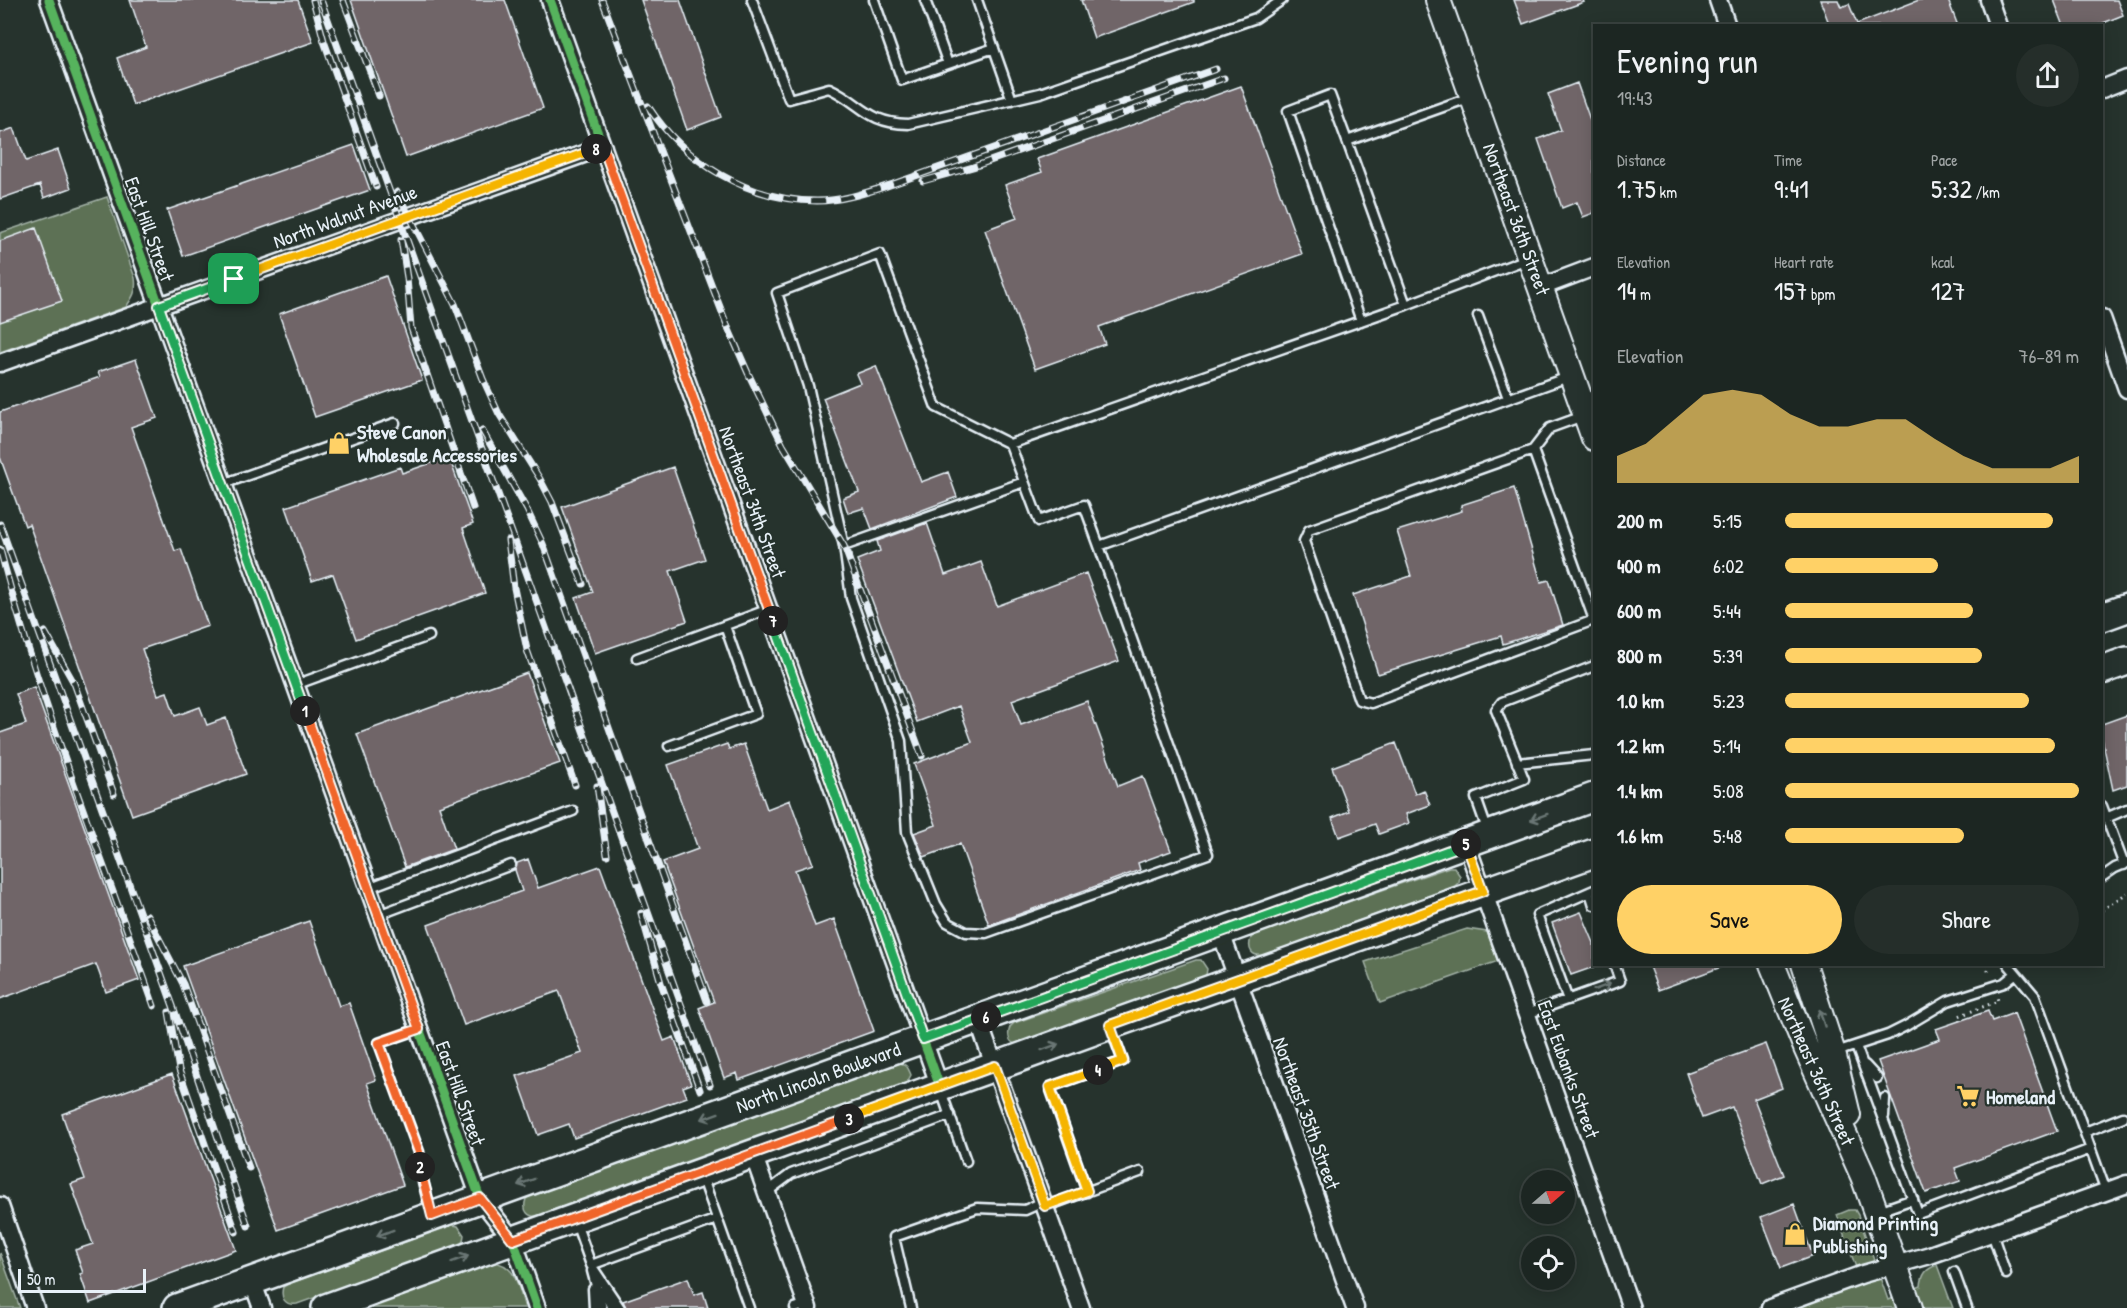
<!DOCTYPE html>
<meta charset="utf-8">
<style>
:root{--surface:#1c2622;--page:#252e2a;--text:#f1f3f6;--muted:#a0a5a5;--line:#3a4340;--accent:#ffd166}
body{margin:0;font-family:"Patrick Hand",sans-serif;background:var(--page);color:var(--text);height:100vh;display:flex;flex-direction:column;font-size:22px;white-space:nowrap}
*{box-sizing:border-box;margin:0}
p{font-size:20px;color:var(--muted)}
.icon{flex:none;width:33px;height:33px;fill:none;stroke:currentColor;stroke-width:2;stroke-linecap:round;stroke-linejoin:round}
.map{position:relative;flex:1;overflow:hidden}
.sheet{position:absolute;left:1593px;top:24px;width:510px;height:942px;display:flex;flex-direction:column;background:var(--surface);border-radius:0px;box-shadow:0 3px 15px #0003,0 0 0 2px var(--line)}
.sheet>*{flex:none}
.needle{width:39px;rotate:70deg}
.controls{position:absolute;left:1521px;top:1170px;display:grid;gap:12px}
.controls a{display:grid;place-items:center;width:54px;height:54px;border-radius:50%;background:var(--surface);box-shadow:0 3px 15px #0003,0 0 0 2px var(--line);font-size:30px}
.scale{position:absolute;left:18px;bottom:15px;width:128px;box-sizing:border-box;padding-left:6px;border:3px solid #e8f1f8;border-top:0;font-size:16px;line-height:21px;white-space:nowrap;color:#e8f1f8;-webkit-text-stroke:4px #26332d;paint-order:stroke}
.pin{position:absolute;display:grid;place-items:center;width:51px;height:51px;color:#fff;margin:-26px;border-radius:12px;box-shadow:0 3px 9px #0006}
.km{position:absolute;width:30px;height:30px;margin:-15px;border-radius:50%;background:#222;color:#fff;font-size:16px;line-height:30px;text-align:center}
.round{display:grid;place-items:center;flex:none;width:63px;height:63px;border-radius:32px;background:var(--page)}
.headline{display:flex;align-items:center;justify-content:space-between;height:102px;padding:0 24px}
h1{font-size:33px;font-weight:600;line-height:45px}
.stats{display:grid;grid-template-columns:repeat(3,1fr);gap:9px;height:102px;padding:6px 24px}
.stats div{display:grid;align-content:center}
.stats b{font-size:26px;font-weight:600}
.stats small{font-size:16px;font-weight:400}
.stats p{font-size:16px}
.chart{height:168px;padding:12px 24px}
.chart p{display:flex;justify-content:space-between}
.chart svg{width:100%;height:108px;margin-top:6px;fill:var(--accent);opacity:.7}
.button{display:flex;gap:12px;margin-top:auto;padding:12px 24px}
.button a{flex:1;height:69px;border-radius:36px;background:var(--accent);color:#111;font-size:24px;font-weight:600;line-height:69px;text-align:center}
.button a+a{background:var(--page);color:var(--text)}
ul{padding:0 24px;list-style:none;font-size:20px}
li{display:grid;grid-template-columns:96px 72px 1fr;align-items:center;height:45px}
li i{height:15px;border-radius:8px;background:var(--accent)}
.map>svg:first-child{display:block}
.green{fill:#5d7155;stroke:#a2b1a6;stroke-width:1.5}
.building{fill:#706568;stroke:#e8f1f8;stroke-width:1.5}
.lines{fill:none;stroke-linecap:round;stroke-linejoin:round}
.service-casing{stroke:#e8f1f8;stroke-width:13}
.minor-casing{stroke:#e8f1f8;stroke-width:21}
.secondary-casing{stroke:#e8f1f8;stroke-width:28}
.primary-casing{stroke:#e8f1f8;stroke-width:32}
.path{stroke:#e8f1f8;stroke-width:3;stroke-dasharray:1.5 4.5;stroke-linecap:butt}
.service{stroke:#26332d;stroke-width:8}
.minor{stroke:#26332d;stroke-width:16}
.secondary{stroke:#26332d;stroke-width:24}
.primary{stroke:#26332d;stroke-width:27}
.rail-casing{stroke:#e8f1f8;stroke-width:7}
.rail{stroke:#26332d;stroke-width:4.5;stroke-dasharray:14;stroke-linecap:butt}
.cycleway-casing{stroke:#26332d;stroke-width:13}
.cycleway{stroke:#56b35d;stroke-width:9}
.oneway{stroke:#6a7674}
.split-1-casing{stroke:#fff;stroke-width:12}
.split-2-casing{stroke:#fff;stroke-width:12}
.split-3-casing{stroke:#fff;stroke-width:12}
.split-4-casing{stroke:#fff;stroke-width:12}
.split-5-casing{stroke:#fff;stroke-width:12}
.split-6-casing{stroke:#fff;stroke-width:12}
.split-7-casing{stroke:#fff;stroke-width:12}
.split-8-casing{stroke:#fff;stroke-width:12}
.split-9-casing{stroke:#fff;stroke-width:12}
.split-1{stroke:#22a559;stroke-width:8}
.split-2{stroke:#f0652b;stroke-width:8}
.split-3{stroke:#f0652b;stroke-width:8}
.split-4{stroke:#f5b400;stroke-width:8}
.split-5{stroke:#f5b400;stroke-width:8}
.split-6{stroke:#22a559;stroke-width:8}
.split-7{stroke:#22a559;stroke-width:8}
.split-8{stroke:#f0652b;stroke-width:8}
.split-9{stroke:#f5b400;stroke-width:8}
.labels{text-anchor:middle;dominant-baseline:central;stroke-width:4.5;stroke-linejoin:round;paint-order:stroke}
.street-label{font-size:20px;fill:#e8f1f8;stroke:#26332d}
.poi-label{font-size:20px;font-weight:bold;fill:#e8f1f8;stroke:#26332d;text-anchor:start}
</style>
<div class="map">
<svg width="2127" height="1308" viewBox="0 0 2127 1308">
<rect width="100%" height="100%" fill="#26332d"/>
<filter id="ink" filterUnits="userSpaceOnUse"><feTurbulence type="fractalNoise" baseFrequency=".0167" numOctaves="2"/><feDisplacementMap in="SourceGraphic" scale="12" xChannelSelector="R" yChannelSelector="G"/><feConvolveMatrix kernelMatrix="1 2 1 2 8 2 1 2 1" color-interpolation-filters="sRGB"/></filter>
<g filter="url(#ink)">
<path class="green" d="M107 197 135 278C137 291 133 297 126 307L0 352V233Z
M1449 867H1454L1460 876 1459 882 1455 886 1264 955C1252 957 1247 950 1251 938L1255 934Z
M1467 929 1487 932 1498 961 1380 1003 1365 962Z
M1196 960H1201L1207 969 1206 975 1201 979 1017 1045C1008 1042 1007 1036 1010 1027L1014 1023Z
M899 1063C907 1064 908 1068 911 1075L906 1084 540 1216C528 1218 522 1211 526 1199L530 1196Z
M1849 1210H1855L1858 1215 1888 1300 1921 1286C1922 1274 1926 1269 1937 1265L1953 1308H1794L1862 1284 1837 1215Z
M453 1225 458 1226 464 1235 463 1241 459 1246 297 1304C285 1306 280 1298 283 1287L288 1284Z
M0 1253 20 1308H0Z
M492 1262C517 1264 518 1287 525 1308H364Z"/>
<path class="building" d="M130 0H298L313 42 133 105 117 58 146 47Z
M351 0H505L543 108 406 157Z
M641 0H680L721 117 687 130Z
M1081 0H1194V2L1094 38Z
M1514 0H1583L1584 2 1523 24Z
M1820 0H1838L1841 7 1849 4 1857 24 1919 0H1948L1958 26H1830Z
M2054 0H2117L2123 15 2096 26H2064Z
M1577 83 1594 131V213L1583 217 1577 202 1562 208 1538 139 1561 130 1548 94Z
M1241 86 1302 254 1099 327 1105 344 1035 369 985 230 1017 218 1005 185 1042 172 1037 159Z
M14 128 26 161 58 150 71 188 44 198 40 185 0 199V133Z
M354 145 370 190 183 256 167 210Z
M36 228 62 301 0 322V241Z
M386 276 422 380 315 417 279 314Z
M136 359 157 418 131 427 175 551 181 549 208 626 142 649 158 695 167 692 175 716 200 707 207 725 226 718 246 774 132 815 29 524 25 526 0 457V412L100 377 98 372Z
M876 366 921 482 948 472 957 497 872 529 864 508 848 513 843 498 859 492 823 398 860 383 856 374Z
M449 457 473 524 463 528 485 593 356 639 333 574 312 581 286 507 400 467 402 473Z
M673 467 705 559 670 571 687 621 595 653 576 598 593 592 562 507Z
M1514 488 1541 582 1549 580 1563 625 1503 644 1501 636 1378 674 1353 595 1411 576 1397 531 1462 511 1461 505Z
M927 523 945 575 981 562 997 606 1086 573 1119 661 1012 700 1021 725 1087 701 1118 786 1143 776 1171 851 1138 863 1140 870 989 925 960 844 924 857 914 833 936 825 914 764 972 742 959 706 917 722 857 560 880 551 877 541Z
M527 673 560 763 439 806 454 849 405 867 357 734Z
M34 687 139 980 106 992 96 964 0 999V733L26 724 16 694Z
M2127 715V785L2113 790 2102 738V724Z
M1396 743 1415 794 1424 790 1430 805 1406 814 1409 823 1379 834 1375 824 1339 837 1332 818 1349 811 1332 767Z
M727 744 729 749 744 744 767 809 790 800 813 864 795 870 815 926 834 919 874 1031 739 1080 737 1073 724 1078 699 1008 714 1002 663 862 698 849 668 765Z
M528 859 538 888 600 866 664 1041 674 1037 691 1084 683 1087 687 1097 574 1138 569 1124 538 1135 517 1076 582 1053 559 991 464 1025 428 925 522 891 515 870 517 863Z
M1581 912 1594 943V967L1571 975 1552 923Z
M309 921 339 1006 349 1003 376 1080 367 1083 403 1185 278 1230 183 966Z
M1648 964H1723L1724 966 1658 990Z
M1988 1011 1992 1021 2014 1013 2057 1131 1955 1168 1960 1181 1926 1193 1878 1061 1940 1039 1936 1029Z
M1766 1044 1782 1088 1754 1099 1784 1175 1762 1184 1732 1107 1702 1118 1686 1073Z
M172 1074 236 1250 90 1303 80 1274 83 1273 75 1250 93 1244 71 1184 85 1179 62 1114Z
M1794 1204 1813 1256 1781 1268 1761 1217Z
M688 1278 694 1295 703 1292 708 1308H626L623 1301Z"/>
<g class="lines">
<g class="service-casing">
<path id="service" d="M752 0 789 99 829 88C862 103 866 123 908 124L1040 93 1256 18 1282 0
M874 0 902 80 994 48
M925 0 948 64
M977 0 1012 100
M1347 141 1330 95 1288 111 1361 321
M1406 305 1347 141 1471 97
M1478 316 1508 398
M1583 416 1550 428 1533 450 1309 530 1304 541 1359 700 1371 703 1594 620
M1010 444 1039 521 1084 505 1099 546 1571 376
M1533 450 1594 620
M223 484 395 423
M844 546 1024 482
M1099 546 1208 854 986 933 966 932 947 922 936 904 907 832 901 741 851 598 844 546 808 386 777 293 880 254 936 407 1010 444 1406 305 1527 259
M637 658 769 609
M295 685 429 636
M669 746 756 714 725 626
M1517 763 1594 755
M2102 806 2124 865
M2106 818 2127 809
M1488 832 1476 798 1524 779 1496 710 1502 702 1594 666
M2102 877 2115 868 2127 863
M368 888 573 811
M1590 892 1594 905
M378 915 511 865
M2008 964 2035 996 2106 1191
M1568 1000 1537 915 1594 890
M1527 1014 1620 981 1614 964
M419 1029 379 1043 419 1152 421 1174 431 1212
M1856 1046 1918 1214 2091 1149
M1836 1052 1888 1035 1906 1026 1948 1001 2004 983 2015 974
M1865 1065 1877 1078
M941 1091 966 1161
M1884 1116 1885 1098
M2085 1132 2123 1117
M702 1176 749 1308
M767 1192 791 1174 950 1115
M1087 1192 1050 1087 1123 1061 1111 1028
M1045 1207 1140 1172
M1876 1212 1913 1199
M576 1223 591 1265 717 1219
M1992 1233 2006 1274
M591 1265 620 1308
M592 1271 602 1308
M1954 1272 1967 1308
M593 1289 594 1308
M603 1290 612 1308
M795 1308 807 1304
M911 1308 894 1237 977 1208 1025 1210 1043 1202"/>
</g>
<g class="minor-casing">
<path id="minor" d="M49 0 480 1198 513 1240 537 1308
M550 0 940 1087
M1718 0 1727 26
M1989 0 1998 26
M2102 89 2127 79
M1541 287 1594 267
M2102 318 2127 389
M0 363 603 147
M1466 843 1631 1308
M1221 933 1355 1308
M978 1020 1081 1308
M753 1154 808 1308
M0 1206 35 1308
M252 1281 262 1308
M1770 1308 1863 1274 1930 1255 2127 1184"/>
</g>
<g class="secondary-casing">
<path id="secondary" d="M1438 0 1594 438
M1772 964 1806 1048 1863 1176 1910 1308
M1804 964 1833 1053 1848 1115"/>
</g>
<g class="primary-casing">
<path id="primary" d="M2102 617 2127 608
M2102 670 2127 661
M177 1308 1594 797
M326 1308 1110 1025 1594 853"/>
</g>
<path class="path" d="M2102 910 2127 893
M1986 964 1989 974
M1960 1021 1959 1016 1998 1001 1997 997"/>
<use href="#service" class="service"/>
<use href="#minor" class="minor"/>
<use href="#secondary" class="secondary"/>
<use href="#primary" class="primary"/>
<g class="rail-casing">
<path id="rail" d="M313 0 324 41 376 187
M321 0 710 1085
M343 0 379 96
M602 0 727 325 748 373 783 445 844 546 922 756
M648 106C684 162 749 201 817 201 843 201 868 192 893 184L1216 69
M923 181 973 167 1224 78
M397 192 455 304 483 379 499 414 540 479 552 502 583 584
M401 240 407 278 411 328 473 508
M482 430 527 510 543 544 707 1001
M0 524 173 1006 248 1226
M508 540 514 588 527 650 575 785
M0 549C40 705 101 854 154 1006
M45 632 74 683 114 794
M597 786 607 855
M641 913 661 983 700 1090
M147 915 183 984 249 1168
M169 1012 179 1070 236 1232"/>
</g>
<use href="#rail" class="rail"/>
<g class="cycleway-casing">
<path id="cycleway" d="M49 0 480 1198 513 1240 537 1308
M550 0 940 1087"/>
</g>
<use href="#cycleway" class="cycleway"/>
</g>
<defs><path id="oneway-shaft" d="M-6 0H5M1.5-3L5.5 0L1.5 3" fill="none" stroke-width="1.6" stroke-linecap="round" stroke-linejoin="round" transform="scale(1.5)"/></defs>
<g class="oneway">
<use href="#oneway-shaft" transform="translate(1539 817) rotate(160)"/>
<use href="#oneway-shaft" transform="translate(1602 987) rotate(-20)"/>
<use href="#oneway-shaft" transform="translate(1822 1018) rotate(-107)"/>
<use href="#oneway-shaft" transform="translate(1050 1047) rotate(-20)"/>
<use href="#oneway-shaft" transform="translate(710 1116) rotate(160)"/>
<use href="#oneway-shaft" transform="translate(526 1182) rotate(160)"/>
<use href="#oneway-shaft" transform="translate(385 1233) rotate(160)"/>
<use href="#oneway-shaft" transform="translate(460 1259) rotate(-20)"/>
</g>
</g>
<g class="lines" filter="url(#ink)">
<g class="split-1-casing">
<path id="split-1" d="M234 279 159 306 305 711"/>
</g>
<g class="split-2-casing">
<path id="split-2" d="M305 711 419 1029 379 1043 419 1152 420 1167"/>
</g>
<g class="split-3-casing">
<path id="split-3" d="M420 1167 432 1216 480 1198 513 1240 849 1119"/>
</g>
<g class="split-4-casing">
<path id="split-4" d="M849 1119 995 1066 1045 1206 1087 1191 1050 1087 1098 1070"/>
</g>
<g class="split-5-casing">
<path id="split-5" d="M1098 1070 1123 1061 1110 1025 1483 891 1466 844"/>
</g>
<g class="split-6-casing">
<path id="split-6" d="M986 1017 1466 844"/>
</g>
<g class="split-7-casing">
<path id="split-7" d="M773 621 923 1039 986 1017"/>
</g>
<g class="split-8-casing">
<path id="split-8" d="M596 149 603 147 773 621"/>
</g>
<g class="split-9-casing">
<path id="split-9" d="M234 279 596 149"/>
</g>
<use href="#split-1" class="split-1"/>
<use href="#split-2" class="split-2"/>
<use href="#split-3" class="split-3"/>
<use href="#split-4" class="split-4"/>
<use href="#split-5" class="split-5"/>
<use href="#split-6" class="split-6"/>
<use href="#split-7" class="split-7"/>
<use href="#split-8" class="split-8"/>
<use href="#split-9" class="split-9"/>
</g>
<defs>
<g id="shop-bare" transform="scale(1.8)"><path d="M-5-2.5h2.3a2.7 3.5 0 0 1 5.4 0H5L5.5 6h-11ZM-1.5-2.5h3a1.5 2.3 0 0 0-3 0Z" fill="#ffd166" stroke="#26332d" stroke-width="2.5" paint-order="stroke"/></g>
<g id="supermarket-bare" transform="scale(1.8)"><path d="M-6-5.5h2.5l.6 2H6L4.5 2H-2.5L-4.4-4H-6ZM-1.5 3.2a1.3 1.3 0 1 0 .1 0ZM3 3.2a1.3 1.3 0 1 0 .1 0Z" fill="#ffd166" stroke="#26332d" stroke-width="2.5" paint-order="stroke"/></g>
</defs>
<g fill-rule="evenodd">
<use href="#shop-bare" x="339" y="443"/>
<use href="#supermarket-bare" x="1968" y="1096"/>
<use href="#shop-bare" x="1795" y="1234"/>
</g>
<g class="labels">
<g class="street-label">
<text transform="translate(345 216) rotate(-20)">North Walnut Avenue</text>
<text transform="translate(1517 219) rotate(70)">Northeast 36th Street</text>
<text transform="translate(150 229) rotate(70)">East Hill Street</text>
<text transform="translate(753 502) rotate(70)">Northeast 34th Street</text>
<text transform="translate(1569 1069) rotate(70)">East Eubanks Street</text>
<text transform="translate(1817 1071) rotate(66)">Northeast 36th Street</text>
<text transform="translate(818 1077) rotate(-20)">North Lincoln Boulevard</text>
<text transform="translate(461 1093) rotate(70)">East Hill Street</text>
<text transform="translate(1307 1113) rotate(70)">Northeast 35th Street</text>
</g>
<g class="poi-label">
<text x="357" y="431">Steve Canon<tspan x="357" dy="23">Wholesale Accessories</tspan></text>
<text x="1986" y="1096">Homeland</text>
<text x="1813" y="1222">Diamond Printing<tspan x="1813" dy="23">Publishing</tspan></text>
</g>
</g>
</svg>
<div class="controls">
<a><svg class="needle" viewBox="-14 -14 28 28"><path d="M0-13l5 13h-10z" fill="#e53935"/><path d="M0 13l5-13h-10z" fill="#a0a5a5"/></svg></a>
<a><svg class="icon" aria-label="locate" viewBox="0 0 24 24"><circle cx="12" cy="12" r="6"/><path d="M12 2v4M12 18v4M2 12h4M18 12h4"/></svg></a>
</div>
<div class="scale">50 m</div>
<div class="pin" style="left:234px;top:279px;background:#1e9e55"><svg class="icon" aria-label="arrive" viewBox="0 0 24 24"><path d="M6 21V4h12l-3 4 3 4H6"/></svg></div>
<b class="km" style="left:305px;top:711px">1</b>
<b class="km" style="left:420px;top:1167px">2</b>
<b class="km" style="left:849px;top:1119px">3</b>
<b class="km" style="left:1098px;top:1070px">4</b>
<b class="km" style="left:1466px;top:844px">5</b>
<b class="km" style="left:986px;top:1017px">6</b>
<b class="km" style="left:773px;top:621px">7</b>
<b class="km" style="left:596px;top:149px">8</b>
<section class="sheet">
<div class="headline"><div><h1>Evening run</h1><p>19:43</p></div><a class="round"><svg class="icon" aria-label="share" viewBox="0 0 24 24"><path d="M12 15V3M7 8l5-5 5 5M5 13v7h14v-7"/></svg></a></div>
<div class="stats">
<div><p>Distance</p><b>1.75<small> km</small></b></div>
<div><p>Time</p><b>9:41</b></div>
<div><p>Pace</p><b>5:32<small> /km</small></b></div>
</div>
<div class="stats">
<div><p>Elevation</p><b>14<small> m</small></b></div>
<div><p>Heart rate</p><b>157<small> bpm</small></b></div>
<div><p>kcal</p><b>127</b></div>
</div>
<div class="chart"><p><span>Elevation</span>76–89 m</p>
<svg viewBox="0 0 160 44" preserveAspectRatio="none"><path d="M0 44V33L10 28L20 18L30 8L40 6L50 8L60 16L70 21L80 21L90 18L100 18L110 26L120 33L130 38L140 38L150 38L160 33V44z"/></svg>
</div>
<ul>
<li><b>200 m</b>5:15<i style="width:91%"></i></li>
<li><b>400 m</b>6:02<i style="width:52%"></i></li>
<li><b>600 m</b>5:44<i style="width:64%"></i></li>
<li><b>800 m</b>5:39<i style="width:67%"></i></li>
<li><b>1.0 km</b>5:23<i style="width:83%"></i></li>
<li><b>1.2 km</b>5:14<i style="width:92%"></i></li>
<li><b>1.4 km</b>5:08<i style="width:100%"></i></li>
<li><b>1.6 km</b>5:48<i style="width:61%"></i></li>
</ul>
<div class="button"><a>Save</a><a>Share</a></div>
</section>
</div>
